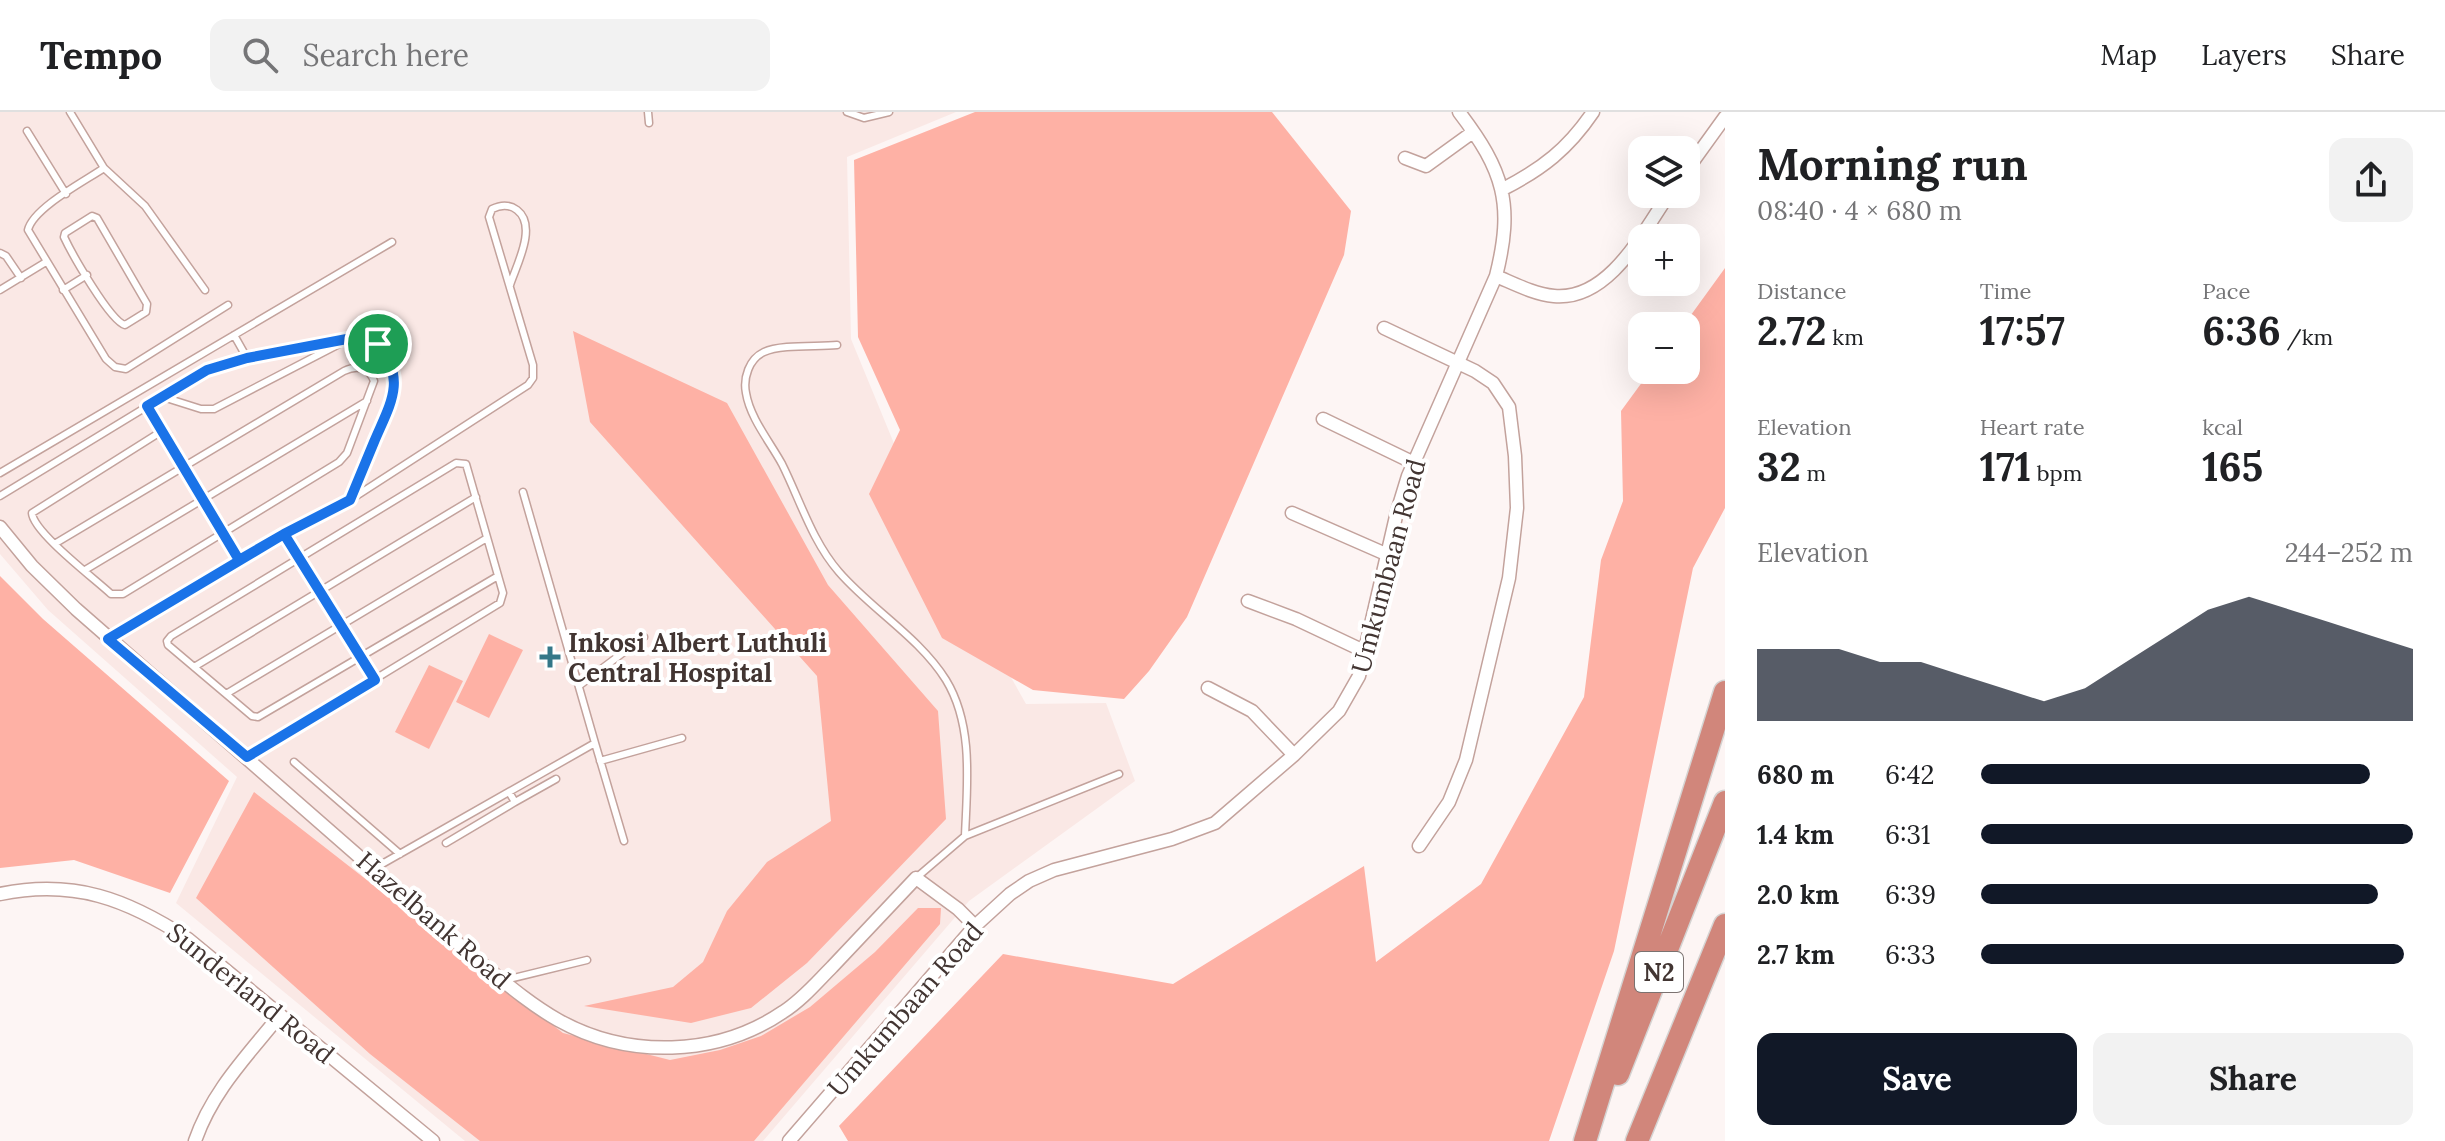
<!DOCTYPE html>
<meta charset="utf-8">
<style>
:root{--surface:#fff;--page:#f2f2f2;--text:#202124;--muted:#757577;--line:#e0e0e0;--accent:#111827}
body{margin:0;font-family:Lora,serif;background:var(--page);color:var(--text);height:100vh;display:flex;flex-direction:column;font-size:30px;white-space:nowrap}
*{box-sizing:border-box;margin:0}
p{font-size:26px;color:var(--muted)}
.icon{flex:none;width:44px;height:44px;fill:none;stroke:currentColor;stroke-width:2;stroke-linecap:round;stroke-linejoin:round}
.map{position:relative;flex:1;overflow:hidden}
.sheet{display:flex;flex-direction:column;background:var(--surface);width:720px}
.sheet>*{flex:none}
.tools{position:absolute;left:1628px;top:24px;display:grid;gap:16px}
.tools a{display:grid;place-items:center;width:72px;height:72px;border-radius:16px;background:var(--surface);box-shadow:0 8px 32px #0002;font-size:40px}
.pin{position:absolute;display:grid;place-items:center;width:68px;height:68px;color:#fff;margin:-34px;border:4px solid #fff;border-radius:50%;box-shadow:0 2px 8px #0007}
.round{display:grid;place-items:center;flex:none;width:84px;height:84px;border-radius:16px;background:var(--page)}
.overview{display:flex;align-items:center;justify-content:space-between;height:136px;padding:0 32px}
h1{font-size:44px;font-weight:700;line-height:60px}
.stats{display:grid;grid-template-columns:repeat(3,1fr);gap:12px;height:136px;padding:8px 32px}
.stats div{display:grid;align-content:center}
.stats b{font-size:40px;font-weight:700}
.stats small{font-size:22px;font-weight:400}
.stats p{font-size:22px}
.chart{height:224px;padding:16px 32px}
.chart p{display:flex;justify-content:space-between}
.chart svg{width:100%;height:144px;margin-top:8px;fill:var(--accent);opacity:.7}
.primary-button{display:flex;gap:16px;margin-top:auto;padding:16px 32px}
.primary-button a{flex:1;height:92px;border-radius:16px;background:var(--accent);color:#fff;font-size:32px;font-weight:700;line-height:92px;text-align:center}
.primary-button a+a{background:var(--page);color:var(--text)}
ul{padding:0 32px;list-style:none;font-size:26px}
li{display:grid;grid-template-columns:128px 96px 1fr;align-items:center;height:60px}
li i{height:20px;border-radius:10px;background:var(--accent)}
header{display:flex;align-items:center;gap:48px;box-sizing:border-box;height:112px;padding:0 40px;background:var(--surface);border-bottom:2px solid var(--line)}
header strong{font-size:38px}
nav{display:flex;gap:44px;margin-inline-start:auto;font-size:28px}
.search{width:560px;height:72px;background:var(--page);display:flex;align-items:center;gap:20px;box-sizing:border-box;padding:0 28px;border-radius:16px;color:var(--muted);font-size:30px}
main{display:flex;flex:1;min-height:0}
.map>svg:first-child{display:block}
.built{fill:#fae8e5}
.green{fill:#feb1a5}
.lines{fill:none;stroke-linecap:round;stroke-linejoin:round}
.lane-casing{stroke:#c3a29c;stroke-width:9}
.street-casing{stroke:#c3a29c;stroke-width:15}
.highway-casing{stroke:#d5d3d2;stroke-width:25}
.lane{stroke:#fff;stroke-width:6}
.street{stroke:#fff;stroke-width:12}
.highway{stroke:#d1867b;stroke-width:22}
.route-casing{stroke:#fff;stroke-width:16}
.route{stroke:#1a73e8;stroke-width:10}
.poi-dot{fill:#347788;stroke:#fff;stroke-width:3}
.labels{text-anchor:middle;dominant-baseline:central;stroke-width:8;stroke-linejoin:round;paint-order:stroke}
.shield{fill:#fff;stroke:#7b7270;stroke-width:2}
.shield-label{font-size:24px;font-weight:bold;fill:#423532}
.street-label{font-size:26px;fill:#423532;stroke:#fff}
.poi-label{font-size:26px;font-weight:bold;fill:#423532;stroke:#fff;text-anchor:start}
</style>
<header>
<strong>Tempo</strong>
<div class="search"><svg class="icon" aria-label="search" viewBox="0 0 24 24"><circle cx="10" cy="10" r="6"/><path d="M15 15l6 6"/></svg>Search here</div>
<nav><a>Map</a><a>Layers</a><a>Share</a></nav>
</header>
<main>
<div class="map">
<svg width="1725" height="1029" viewBox="0 0 1725 1029">
<rect width="100%" height="100%" fill="#fdf5f4"/>
<path class="built" d="M0 0H956L847 45 851 227 935 431 1026 592 1106 591 1135 669 969 789 763 1029H465L176 791 237 665 48 498 0 442Z"/>
<path class="green" d="M975 0H1272L1351 99 1344 143 1187 505 1149 559 1124 587 1033 578 942 526 869 382 900 318 858 225 854 48Z
M1725 156V396L1693 456 1614 839 1549 1029H848L839 1014 1003 842 1173 872 1364 754 1376 850 1481 772 1584 585 1601 448 1623 389 1621 299 1651 258H1686V214H1683Z
M573 219 727 291 828 473 938 599 946 707 807 851 751 896 691 911 584 894 673 875 703 850 727 799 767 750 831 709 817 564 590 310Z
M0 464 43 507 229 669 170 781 74 748 0 756Z
M489 522 523 538 489 606 456 590Z
M429 553 463 569 429 637 395 620Z
M254 680 563 921 670 948 720 938 761 924 810 895 875 840 918 796H941L940 812 754 1029H480L370 942 196 786Z"/>
<g class="lines">
<g class="lane-casing">
<path id="lane" d="M70 0 104 56C85 69 33 96 28 118L106 247 115 255 126 257 228 193
M648 0 649 11
M847 0 864 6 889 0
M27 19 66 82
M104 56 145 94 205 178
M92 104 97 106 147 192 146 200 125 213C110 209 72 142 64 125L65 121Z
M0 141 6 144 21 166
M0 178 46 150
M63 178 87 163
M234 223 247 246
M837 233C818 235 781 232 764 240 749 247 743 266 746 281 750 306 770 330 782 352 800 388 812 429 839 460 872 498 919 525 946 568 974 614 967 673 965 724
M163 285 201 297H214L345 229
M147 294 239 448
M0 361 392 130
M0 384 207 258 247 246 359 226C387 231 395 252 394 279L350 388
M284 422 375 568
M56 431 344 259C357 253 369 255 374 269L347 341 339 350 123 482H111C95 467 33 420 32 401L162 319
M85 458 367 289
M108 527 284 422 350 388 528 273 533 266V253L489 105 492 97C500 93 509 92 517 98 538 114 516 154 510 173
M194 555 476 385
M580 573 644 525
M226 582 487 426
M595 631 624 729
M247 645 500 491 503 481 466 352 456 351 171 524 167 529 168 533 252 604 258 605 498 464
M600 649 682 626
M294 650 400 742
M515 690 556 667
M446 731 515 690 509 680
M375 756 595 631 523 380
M916 766 965 724 1119 662
M505 868 587 848"/>
</g>
<g class="street-casing">
<path id="street" d="M1405 46 1426 54 1473 20
M1686 59 1725 5
M1503 77C1542 57 1568 37 1593 0
M1496 164C1515 172 1534 182 1554 184 1609 189 1643 120 1669 82
M1384 216 1475 259 1493 271 1509 295 1515 344 1517 396 1509 466 1466 648 1449 690 1419 734
M1323 307 1414 351
M1292 401 1388 443
M0 415 32 454 76 497 476 847C502 868 528 891 558 908 628 947 717 945 783 900 802 888 817 870 832 855 860 825 888 796 916 766L958 797 975 814
M1248 489 1296 507 1366 540
M1208 576 1252 599 1294 643
M0 782C74 767 127 787 188 827L433 1029
M195 1029C212 979 248 943 280 903
M789 1029 975 814 1010 782 1029 769 1054 758 1172 727 1215 711 1294 643 1339 599 1359 564 1397 400 1408 364 1496 164C1514 92 1504 59 1459 0"/>
</g>
<g class="highway-casing">
<path id="highway" d="M1618 962 1725 690
M1585 1029 1725 580
M1637 1029 1725 813"/>
</g>
<use href="#lane" class="lane"/>
<use href="#street" class="street"/>
<use href="#highway" class="highway"/>
</g>
<g class="lines">
<g class="route-casing">
<path id="route" d="M378 232C408 268 389 294 374 330 366 349 358 369 350 388L284 422 108 527 247 645 375 568 284 422 239 448 147 294 207 258 247 246 352 226 373 229 378 232"/>
</g>
<use href="#route" class="route"/>
</g>
<path class="poi-dot" d="M546 533h8v8h8v8h-8v8h-8v-8h-8v-8h8z"/>
<g class="labels">
<rect class="shield" x="1635" y="840" width="48" height="40" rx="6"/>
<g class="shield-label">
<text x="1659" y="860">N2</text>
</g>
<g class="street-label">
<text transform="translate(1388 454) rotate(-75)">Umkumbaan Road</text>
<text transform="translate(434 808) rotate(41)">Hazelbank Road</text>
<text transform="translate(251 881) rotate(39)">Sunderland Road</text>
<text transform="translate(905 897) rotate(-49)">Umkumbaan Road</text>
</g>
<g class="poi-label">
<text x="568" y="530">Inkosi Albert Luthuli<tspan x="568" dy="30">Central Hospital</tspan></text>
</g>
</g>
</svg>
<div class="tools">
<a><svg class="icon" aria-label="layers" viewBox="0 0 24 24"><path d="M12 4l9 5-9 5-9-5zM3 14l9 5 9-5"/></svg></a>
<a>+</a>
<a>−</a>
</div>
<div class="pin" style="left:378px;top:232px;background:#1e9e55"><svg class="icon" aria-label="arrive" viewBox="0 0 24 24"><path d="M6 21V4h12l-3 4 3 4H6"/></svg></div>
</div>
<section class="sheet">
<div class="overview"><div><h1>Morning run</h1><p>08:40 · 4 × 680 m</p></div><a class="round"><svg class="icon" aria-label="share" viewBox="0 0 24 24"><path d="M12 15V3M7 8l5-5 5 5M5 13v7h14v-7"/></svg></a></div>
<div class="stats">
<div><p>Distance</p><b>2.72<small> km</small></b></div>
<div><p>Time</p><b>17:57</b></div>
<div><p>Pace</p><b>6:36<small> /km</small></b></div>
</div>
<div class="stats">
<div><p>Elevation</p><b>32<small> m</small></b></div>
<div><p>Heart rate</p><b>171<small> bpm</small></b></div>
<div><p>kcal</p><b>165</b></div>
</div>
<div class="chart"><p><span>Elevation</span>244–252 m</p>
<svg viewBox="0 0 160 44" preserveAspectRatio="none"><path d="M0 44V22L10 22L20 22L30 26L40 26L50 30L60 34L70 38L80 34L90 26L100 18L110 10L120 6L130 10L140 14L150 18L160 22V44z"/></svg>
</div>
<ul>
<li><b>680 m</b>6:42<i style="width:90%"></i></li>
<li><b>1.4 km</b>6:31<i style="width:100%"></i></li>
<li><b>2.0 km</b>6:39<i style="width:92%"></i></li>
<li><b>2.7 km</b>6:33<i style="width:98%"></i></li>
</ul>
<div class="primary-button"><a>Save</a><a>Share</a></div>
</section>
</main>
